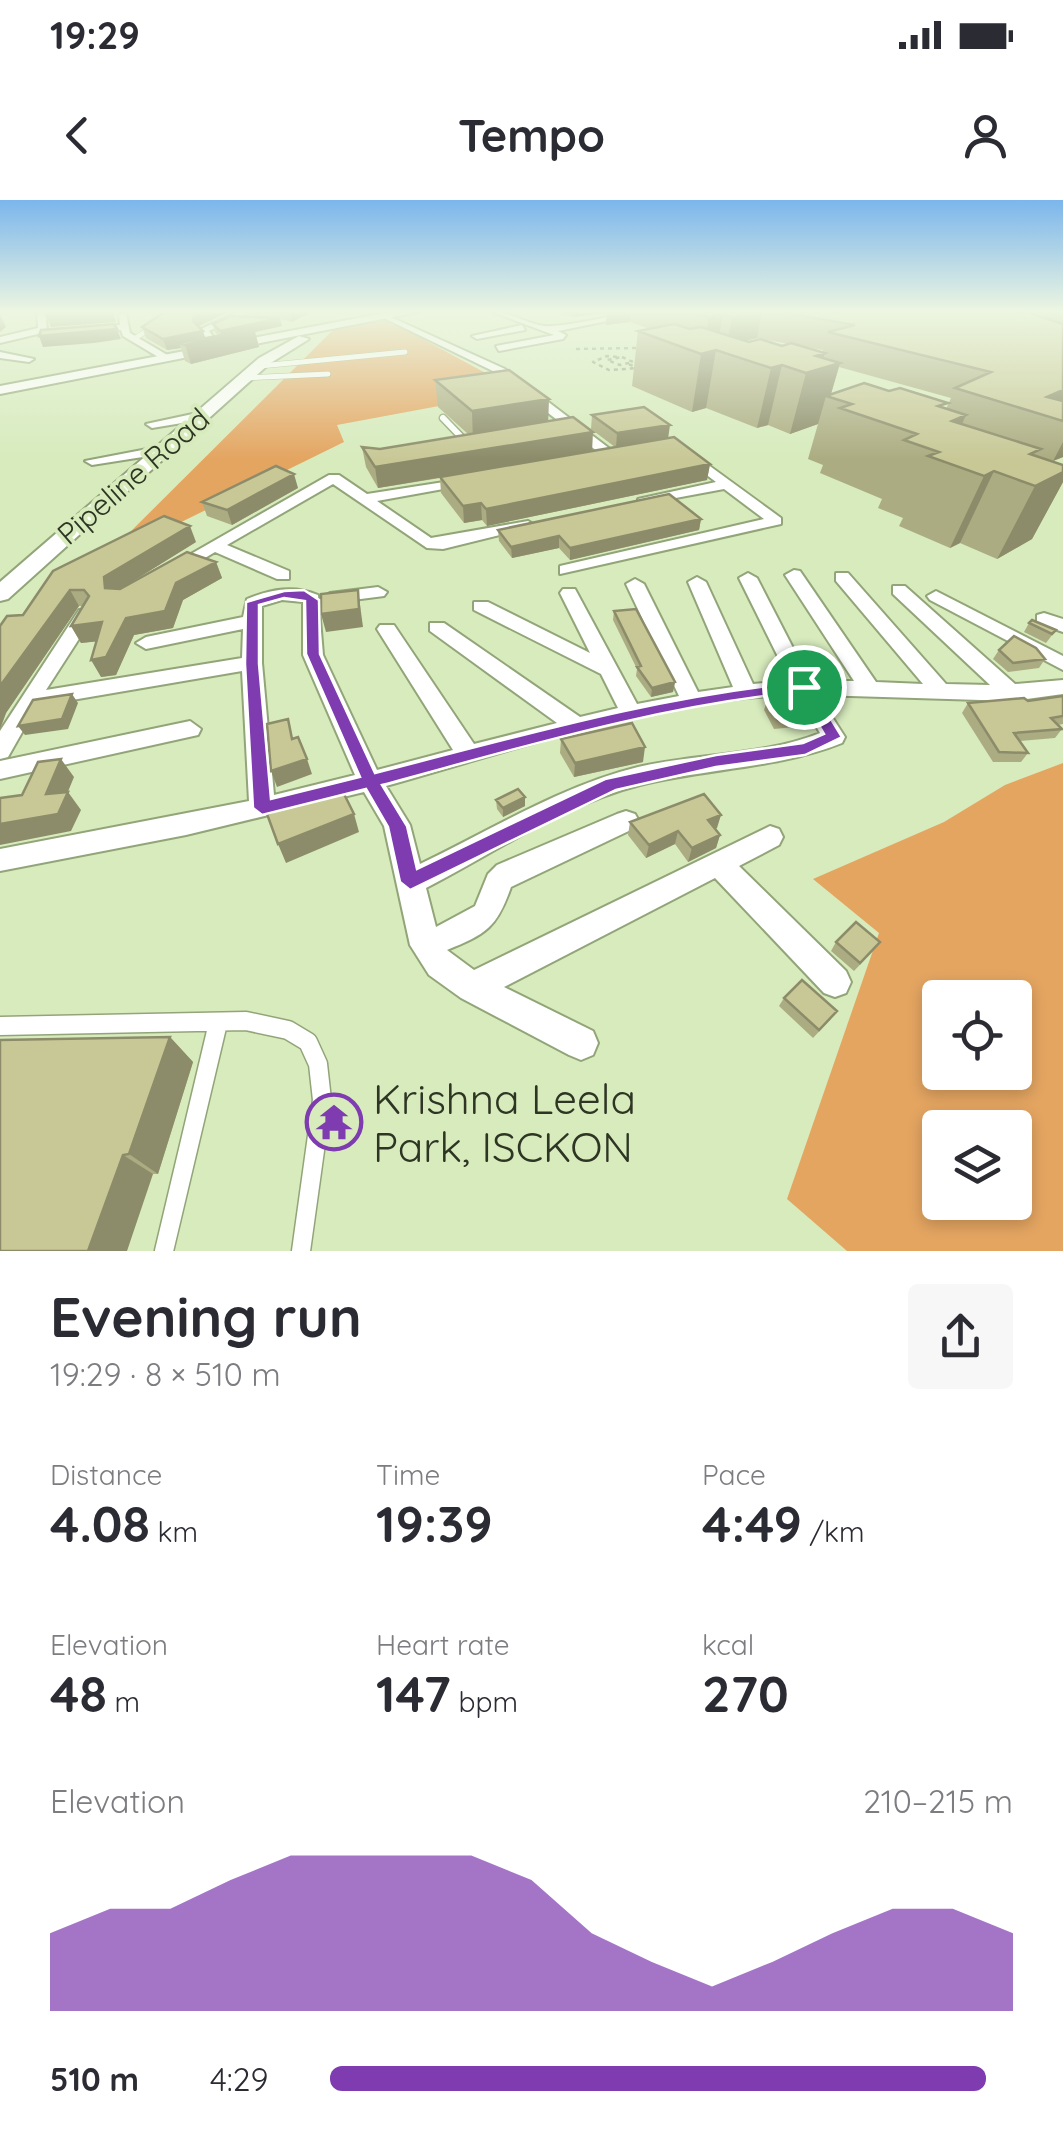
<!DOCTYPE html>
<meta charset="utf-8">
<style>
:root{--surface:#fff;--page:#f7f7f7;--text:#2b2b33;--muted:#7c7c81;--accent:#7e3cb0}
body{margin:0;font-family:Quicksand,sans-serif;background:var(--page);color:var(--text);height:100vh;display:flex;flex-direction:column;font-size:38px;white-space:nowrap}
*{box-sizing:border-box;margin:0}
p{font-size:32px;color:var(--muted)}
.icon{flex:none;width:55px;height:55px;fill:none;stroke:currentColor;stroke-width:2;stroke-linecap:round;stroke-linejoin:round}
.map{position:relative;height:1051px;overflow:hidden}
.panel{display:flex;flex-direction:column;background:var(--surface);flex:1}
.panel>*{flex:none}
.controls{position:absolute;left:922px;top:780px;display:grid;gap:20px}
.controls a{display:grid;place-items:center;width:110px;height:110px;border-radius:10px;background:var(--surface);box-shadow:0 5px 15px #0003;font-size:50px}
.pin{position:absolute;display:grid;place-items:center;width:85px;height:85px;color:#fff;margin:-42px;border:5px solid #fff;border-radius:50%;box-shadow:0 2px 10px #0007}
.round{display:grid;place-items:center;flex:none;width:105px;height:105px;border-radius:10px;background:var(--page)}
.overview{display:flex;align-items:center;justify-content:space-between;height:170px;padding:0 50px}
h1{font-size:55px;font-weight:700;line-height:75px}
.metrics{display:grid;grid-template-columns:repeat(3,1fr);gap:15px;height:170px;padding:10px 50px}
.metrics div{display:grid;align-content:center}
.metrics b{font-size:50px;font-weight:700}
.metrics small{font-size:28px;font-weight:400}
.metrics p{font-size:28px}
.chart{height:280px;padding:20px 50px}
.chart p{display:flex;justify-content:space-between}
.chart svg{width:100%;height:180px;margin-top:10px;fill:var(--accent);opacity:.7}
ul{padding:0 50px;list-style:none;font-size:32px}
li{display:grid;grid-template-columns:160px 120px 1fr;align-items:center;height:75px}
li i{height:25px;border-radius:12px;background:var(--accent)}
.status{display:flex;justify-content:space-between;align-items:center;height:70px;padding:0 50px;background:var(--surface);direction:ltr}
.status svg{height:28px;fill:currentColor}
header{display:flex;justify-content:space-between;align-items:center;height:130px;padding:0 50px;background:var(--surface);font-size:45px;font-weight:700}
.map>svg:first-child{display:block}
.green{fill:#e4a561;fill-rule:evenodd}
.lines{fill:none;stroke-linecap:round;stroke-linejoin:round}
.service-far2-casing{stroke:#92a579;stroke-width:6}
.service-far1-casing{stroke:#92a579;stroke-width:9}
.service-casing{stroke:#92a579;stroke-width:21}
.minor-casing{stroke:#92a579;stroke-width:4}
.tertiary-casing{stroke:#92a579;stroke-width:4}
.path{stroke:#8e9c7a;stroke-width:2.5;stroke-dasharray:4 4;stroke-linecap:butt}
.service-far2{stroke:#fff;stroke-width:5}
.service-far1{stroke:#fff;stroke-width:6}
.service{stroke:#fff;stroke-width:18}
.minor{fill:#fff;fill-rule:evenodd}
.tertiary{fill:#fff;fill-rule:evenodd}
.wall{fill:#acac82;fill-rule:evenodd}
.shaded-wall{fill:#8c8c6a}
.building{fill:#c8c897;stroke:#8c8c6a;stroke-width:2.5}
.route{fill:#7e3cb0;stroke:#fff;stroke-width:2.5;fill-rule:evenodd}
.labels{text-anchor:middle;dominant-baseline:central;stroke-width:8;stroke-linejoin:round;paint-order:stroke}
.far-street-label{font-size:30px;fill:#2e3523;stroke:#d7ebbd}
.near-poi-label{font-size:42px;fill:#2e3523;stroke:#d7ebbd;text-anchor:start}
</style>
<div class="status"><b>19:29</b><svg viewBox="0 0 49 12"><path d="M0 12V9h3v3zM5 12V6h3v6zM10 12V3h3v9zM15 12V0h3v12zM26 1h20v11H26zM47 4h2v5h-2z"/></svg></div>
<header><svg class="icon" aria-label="back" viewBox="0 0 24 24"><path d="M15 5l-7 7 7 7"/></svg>Tempo<svg class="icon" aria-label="person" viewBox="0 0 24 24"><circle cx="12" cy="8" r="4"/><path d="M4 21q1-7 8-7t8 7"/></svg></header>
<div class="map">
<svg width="1063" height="1051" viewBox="0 0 1063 1051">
<rect width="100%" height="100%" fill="#d7ebbd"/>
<path class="green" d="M384 118 519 191 337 225 344 242 100 362 337 126Z
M1063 563V1051H847L787 999 879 733 813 679 944 622 1005 585ZM940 798H1015V872H940ZM940 928H1015V1002H940Z"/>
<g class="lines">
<g class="service-far2-casing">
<path id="service-far2" d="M134 139 177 111
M260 166 405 152
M246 178 328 174"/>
</g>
<g class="service-far1-casing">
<path id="service-far1" d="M443 218 468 244"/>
</g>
<g class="service-casing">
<path id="service" d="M0 826 246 821 288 830 308 842 318 864 322 900 301 1051
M164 1051 218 823"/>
</g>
<g class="minor-casing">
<path id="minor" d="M37 111H45L47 131 120 125 119 115 126 113 130 133 174 159 165 161 123 136 121 130 43 137 38 134 0 143V137L38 128Z
M240 111H252L209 131 223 150H217L199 130Z
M490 111C512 111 532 128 552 126 587 124 620 111 656 111L558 131 566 135 563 139 499 151 496 146 554 135Z
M384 114 505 169 614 252 632 248 639 252 607 259 497 173 384 118Z
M522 125 525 130 477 139 472 136Z
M0 152 34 159 29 162 0 158Z
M202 212 208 216 206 219 152 228 146 224Z
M163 246 168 247V253L92 265 85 261Z
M685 248 781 318V324L560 374V366L764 319 724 289 638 305V299L716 282 680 255 678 252Z
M329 275H339L367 294 476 277 478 280 471 284 377 301 431 338 528 321 536 326 443 349 427 348 333 284 227 345 289 371V379H277L215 352 178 374H166L163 370Z
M794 370 800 371 876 482 923 484 836 381V373H848L946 484 990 485 893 394V386H905L1015 484 1063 480V494L1013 501 818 495 845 537 842 543C777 569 708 568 640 585 564 604 494 653 426 688L436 727 475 706 488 674 497 665 617 614 626 611 635 614 639 621 635 628 511 687C497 727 487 734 447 750L474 770 770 626 779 629 783 637 779 645 739 666 846 771 851 782 846 793 835 797 824 793 715 678 504 787 593 831 598 843 593 855 581 860 569 855 461 798 429 775 410 745 384 626 364 592 186 635 0 671V649L249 601 242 471 37 506 8 557 0 559V531L79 410H93L95 414 46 490 242 458 243 429 146 449 136 443 146 437 243 417 247 399C271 389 294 385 318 395L323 455 377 570 453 550 377 429 380 425H394L474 544 557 523 430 431V423H444L580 517 618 508 601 474 474 410V402H488L590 453 560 393 563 389H575L637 504 679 496 626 384 635 379 644 384 698 492 733 487 688 382 697 377 706 382 753 484 790 481 739 378 748 373 757 378 810 481H854L785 375ZM282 400 303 402V455L355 575 274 595 262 463V406ZM797 495 820 533C762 556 698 553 638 567 561 586 491 630 420 664L410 625 386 586C519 549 658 498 797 495Z
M378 387 387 392 384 396 330 403 321 398 330 393Z
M936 391 1063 456V470L930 400 927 396Z
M1044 413 1063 419V432L1037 423V415Z
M190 521 201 529 198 535 0 579V561Z"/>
</g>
<g class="tertiary-casing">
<path id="tertiary" d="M395 111H423L0 194V186Z
M299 136 309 139 269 164 8 399 0 401V382L259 158Z"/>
</g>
<path class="path" d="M576 149 639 148
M617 157 607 156 593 162 609 170 639 168 628 164
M622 157 633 162 620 165 607 160Z"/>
<use href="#service-far2" class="service-far2"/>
<use href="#service-far1" class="service-far1"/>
<use href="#service" class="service"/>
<use href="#minor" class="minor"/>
<use href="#tertiary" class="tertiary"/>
</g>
<path class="wall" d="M252 111H309V113L292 122 280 119 282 126 255 132 259 147 191 164 185 161 181 148 167 150 146 138 142 127 198 126 203 131 205 138 219 136 215 132 213 124 270 118 253 115Z
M554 111H1024L1029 113 1030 111H1063V257L1053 261 1037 256 1063 265V282L1032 339 997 359 960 343 950 348 899 326 903 318 878 308 882 299 820 273 823 265 808 259 818 224 790 234 768 225 757 228 706 208 692 212 632 186 638 131 650 129 630 122 606 125 607 113 573 117ZM757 138 789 144 782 146 745 141ZM796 145 823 150 822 153ZM839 167 951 198 946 209 831 194Z
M435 180 548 222 592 251 615 247 591 229 592 215 668 238 710 264 707 280 487 326 482 320 464 323 441 293 440 278 378 288 366 267 362 247 380 249 468 234 438 207Z
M298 288 232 325 207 316 202 302Z
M701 319 699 330 570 360 559 348 512 358 499 341 498 330Z
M196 342 124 387 216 362 222 378 183 400 173 428 134 435 116 475 101 477 97 441 81 443 71 426 83 406H79L6 513 0 529V426L23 415 53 371Z
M614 411 675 482 673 492 651 497 636 476 637 469 613 420Z
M1029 423 1056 430 1046 443 1024 432Z
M999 450 1045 459 1039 468 1008 472 993 459Z
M1063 496V524L1058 525 1062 529 1055 538 1020 541 1028 553 1021 562H993L962 513 968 503 1028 501Z
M767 501 809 517 805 526 774 529 764 510Z
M561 539 643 562 574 577 560 553Z
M496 600 525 606 503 617 497 609Z
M630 622 717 628 715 629 720 635 716 648 688 662 675 644 646 658 628 635Z
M836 742 874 750 854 771 831 751Z
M784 798 831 819 813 838 779 806Z
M170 837 193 862 158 974H153L0 1051Z"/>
<path class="shaded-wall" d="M44 111H113L116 122 51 127Z
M204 111H231L197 127 203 131 206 141 222 137 220 131 280 118 282 126 255 132 259 147 191 164 185 145 179 143 181 148 167 150 163 139 193 121 194 116Z
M290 111H309V113L292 122Z
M573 111H631L630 122 606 125 607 113 573 117Z
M755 111H762L757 138 727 145 732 117Z
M0 114 6 127 0 132Z
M723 114 718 142 704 146 709 117Z
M117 129 121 139 94 143 43 147 39 136Z
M716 150 706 208 692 212 701 154Z
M825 153 820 169 840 163 830 197 826 196 818 224 790 234 806 173 816 156Z
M782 165 768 225 757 228 771 168Z
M1063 190V216L1047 197Z
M549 199 548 227 473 240 472 211Z
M966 215 945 262 952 221Z
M670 225 668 239 616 248 617 233Z
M593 232 592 252 378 288 375 267Z
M1063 242V257L1053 261Z
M710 264 707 280 487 326 486 309Z
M994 271 960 343 950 348 984 276Z
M1063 272V282L1032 339 997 359 1035 286Z
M294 274 298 288 232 325 227 310Z
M481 303 482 320 464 323 463 306Z
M701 319 699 330 570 360V348Z
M190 326 196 342 112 394 105 388 104 377Z
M559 336V348L512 358 511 347Z
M216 362 222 378 183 400 173 428 134 435 116 475 101 477 91 460 126 418 176 383Z
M70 390 79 406 6 513 0 529V486Z
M358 390 363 427 326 432 321 414Z
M102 422 111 440 81 443 71 426Z
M675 482 673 492 651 497 652 488Z
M72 494 78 503 68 529 25 535 18 526Z
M645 547 643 562 574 577 575 563Z
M61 559 74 577 67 594 68 592 81 610 71 631 0 645V624L46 594Z
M307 559 312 574 277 587 271 571Z
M525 597V606L503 617V608Z
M354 614 359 632 286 663 278 644Z
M721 615 717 628 704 634 708 620Z
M678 631 675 644 646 658 649 645Z
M720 635 716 648 688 662 692 648Z
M170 837 193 862 158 974 129 954Z
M123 955 153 974 127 1051H88Z"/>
<path class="building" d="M166 111H204L194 116 193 121 203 131 163 139 142 127Z
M688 111H755L732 117 723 114 709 117Z
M774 111H1024L1063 124V190L1047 197 1063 201V221L955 188 991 172 828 132 855 125Z
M230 116 280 118 220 131 213 124Z
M114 124 117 129 39 136 41 130Z
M674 124 690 129 701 127 749 142 760 139 782 146 791 143 825 153 816 156 840 163 806 173 782 165 771 168 716 150 701 154 638 131Z
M255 129 185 145 179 143Z
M509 170 549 199 472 211 435 180Z
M864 183 889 191 900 188 948 203 938 206 966 215 952 221 1041 249 1030 254 1063 265V272L1035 286 994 271 984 276 928 256 939 252 904 240 917 234 840 208 852 204 826 196Z
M644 207 670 225 617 233 592 215Z
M573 217 593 232 375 267 362 247 380 249Z
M674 237 710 264 486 309 481 303 463 306 440 277Z
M276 266 294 274 227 310 202 302Z
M669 294 701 319 570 348 559 336 511 347 498 330Z
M164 316 190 326 104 377 105 388 120 389 187 352 216 362 176 383 165 411 126 418 106 457 91 460 102 422 71 426 89 396 84 390H70L0 486V426L7 416 23 415 53 371Z
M358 390 359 409 321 414V394Z
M636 409 675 482 652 488 637 467 641 466 614 411Z
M1032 420 1056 430 1052 434 1029 423Z
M1014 436 1036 448 1045 459 1013 463 999 450Z
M72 494 62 519 18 526 33 500Z
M1063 496V516L1051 518 1062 529 1014 533 1028 553 999 552 968 503 1024 498 1028 501Z
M797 498 809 517 778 520 767 501Z
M288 519 292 539 298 537 307 559 271 571 267 524Z
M632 523 645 547 575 563 561 539Z
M61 559 46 594 68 592 58 614 0 624V598L22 595 38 562Z
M340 586 354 614 278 644 267 614Z
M518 589 525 597 503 608 496 600Z
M704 594 721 615 708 620 720 635 692 648 678 631 649 645 630 622Z
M856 722 880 742 860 763 836 742Z
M802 780 837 811 819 830 784 798Z
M170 837 129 954 123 955 88 1051H0V840Z"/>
<linearGradient id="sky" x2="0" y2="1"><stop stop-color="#7bb6ec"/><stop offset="0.43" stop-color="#edf6e1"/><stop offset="1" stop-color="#edf6e1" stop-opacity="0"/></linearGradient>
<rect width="1063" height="259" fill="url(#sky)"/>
<path class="route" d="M304 390 319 400 320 454 375 573C517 537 657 496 804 482L809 483 842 537 805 555 716 567 616 590 410 690 400 682 388 627 366 589 262 615 253 608 245 464 246 402 284 391ZM284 398 305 401 306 454 360 577 271 599 259 464V405ZM799 492 824 534 803 543 716 555 605 579 417 669 407 626 382 585C520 548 657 506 799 492Z"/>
<defs>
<g id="temple-ring" transform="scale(2.875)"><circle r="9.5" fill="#d7ebbd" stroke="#7e3cb0" stroke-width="1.5"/><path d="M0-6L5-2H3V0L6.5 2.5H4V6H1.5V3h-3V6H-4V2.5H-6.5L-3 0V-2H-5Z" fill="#7e3cb0"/></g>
</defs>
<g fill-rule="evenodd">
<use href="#temple-ring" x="334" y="922"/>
</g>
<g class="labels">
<g class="far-street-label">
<text transform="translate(133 276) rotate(-41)">Pipeline Road</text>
</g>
<g class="near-poi-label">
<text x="373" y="898">Krishna Leela<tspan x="373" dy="48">Park, ISCKON</tspan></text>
</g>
</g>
</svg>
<div class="controls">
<a><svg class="icon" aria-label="locate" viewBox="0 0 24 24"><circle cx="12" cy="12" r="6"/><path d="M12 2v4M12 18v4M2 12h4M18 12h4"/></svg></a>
<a><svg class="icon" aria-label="layers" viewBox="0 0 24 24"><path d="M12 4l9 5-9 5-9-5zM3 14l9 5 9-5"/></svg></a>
</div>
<div class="pin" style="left:804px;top:487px;background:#1e9e55"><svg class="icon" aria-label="arrive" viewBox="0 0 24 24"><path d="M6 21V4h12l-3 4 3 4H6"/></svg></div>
</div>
<section class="panel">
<div class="overview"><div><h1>Evening run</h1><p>19:29 · 8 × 510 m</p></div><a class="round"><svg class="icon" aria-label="share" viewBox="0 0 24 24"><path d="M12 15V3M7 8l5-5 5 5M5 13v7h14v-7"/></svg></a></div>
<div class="metrics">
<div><p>Distance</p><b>4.08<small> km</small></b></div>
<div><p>Time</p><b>19:39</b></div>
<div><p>Pace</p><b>4:49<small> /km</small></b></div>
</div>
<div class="metrics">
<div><p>Elevation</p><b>48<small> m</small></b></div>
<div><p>Heart rate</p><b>147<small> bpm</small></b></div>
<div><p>kcal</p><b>270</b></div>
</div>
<div class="chart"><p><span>Elevation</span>210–215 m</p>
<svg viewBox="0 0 160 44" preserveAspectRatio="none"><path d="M0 44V25L10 19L20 19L30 12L40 6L50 6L60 6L70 6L80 12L90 25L100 32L110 38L120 32L130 25L140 19L150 19L160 25V44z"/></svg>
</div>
<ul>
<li><b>510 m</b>4:29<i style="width:96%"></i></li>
</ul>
</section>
